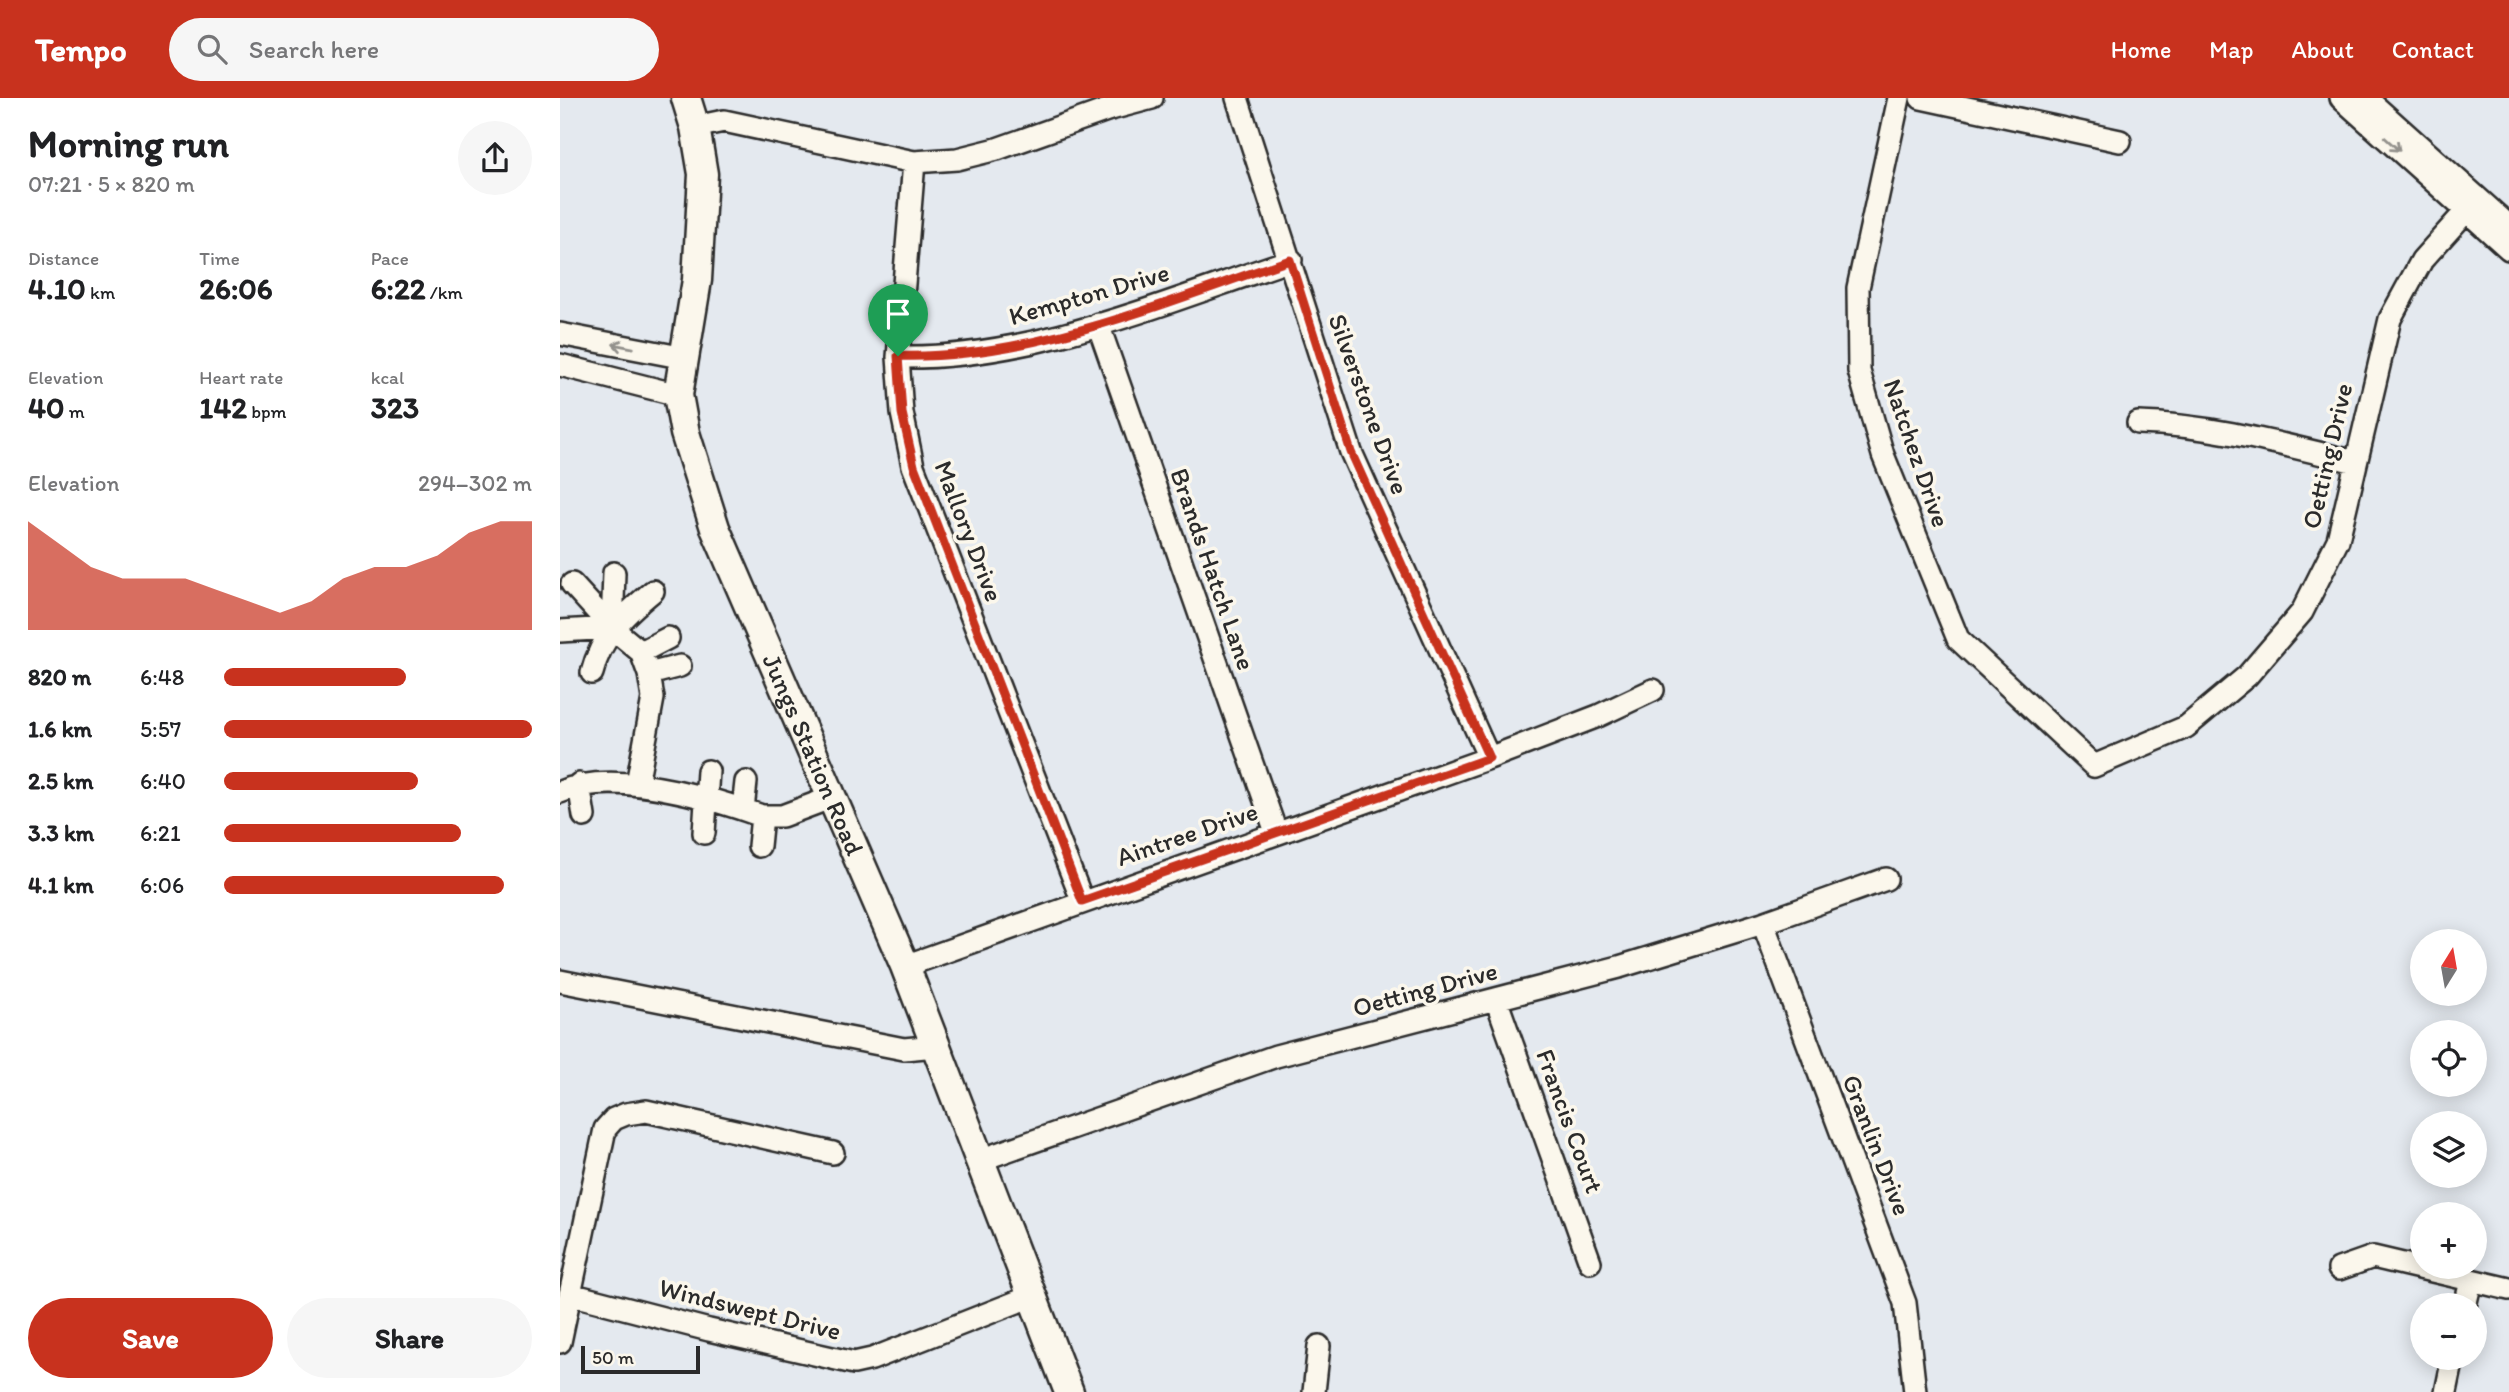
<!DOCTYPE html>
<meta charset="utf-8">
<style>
:root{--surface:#fff;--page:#f6f6f6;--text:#202124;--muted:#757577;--accent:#c8321e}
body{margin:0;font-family:Itim,sans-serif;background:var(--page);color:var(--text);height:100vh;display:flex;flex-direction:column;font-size:26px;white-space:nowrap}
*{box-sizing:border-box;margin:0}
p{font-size:23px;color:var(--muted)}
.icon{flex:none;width:38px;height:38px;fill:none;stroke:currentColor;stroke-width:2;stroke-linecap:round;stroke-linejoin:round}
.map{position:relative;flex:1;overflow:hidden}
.details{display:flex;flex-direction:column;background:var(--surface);width:560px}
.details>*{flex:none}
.needle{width:46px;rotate:11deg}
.buttons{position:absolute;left:1850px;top:831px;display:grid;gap:14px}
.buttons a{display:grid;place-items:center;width:77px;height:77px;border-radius:50%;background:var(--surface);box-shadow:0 4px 18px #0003;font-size:35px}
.scale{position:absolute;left:21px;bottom:18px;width:119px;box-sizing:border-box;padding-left:7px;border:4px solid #2b2b2b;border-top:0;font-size:19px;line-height:24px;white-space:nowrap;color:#2b2b2b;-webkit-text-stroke:5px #fbf7ec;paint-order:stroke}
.pin{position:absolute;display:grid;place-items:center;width:60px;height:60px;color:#fff;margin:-72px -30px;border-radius:50% 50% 50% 0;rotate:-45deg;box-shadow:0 0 7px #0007}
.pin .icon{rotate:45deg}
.round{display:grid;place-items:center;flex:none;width:74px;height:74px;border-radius:37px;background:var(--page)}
.summary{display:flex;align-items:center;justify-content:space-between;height:119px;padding:0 28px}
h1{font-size:38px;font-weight:700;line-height:52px}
.stats{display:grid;grid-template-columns:repeat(3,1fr);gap:10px;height:119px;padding:7px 28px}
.stats div{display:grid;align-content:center}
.stats b{font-size:30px;font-weight:700}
.stats small{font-size:19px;font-weight:400}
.stats p{font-size:19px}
.chart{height:196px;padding:14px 28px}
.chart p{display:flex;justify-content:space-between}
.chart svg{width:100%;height:126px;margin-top:7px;fill:var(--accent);opacity:.7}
.button{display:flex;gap:14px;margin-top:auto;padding:14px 28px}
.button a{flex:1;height:80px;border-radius:42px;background:var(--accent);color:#fff;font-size:28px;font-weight:700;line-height:80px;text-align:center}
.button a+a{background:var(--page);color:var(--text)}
ul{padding:0 28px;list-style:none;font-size:23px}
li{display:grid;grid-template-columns:112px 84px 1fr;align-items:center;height:52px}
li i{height:18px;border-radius:9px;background:var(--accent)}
header{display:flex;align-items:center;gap:42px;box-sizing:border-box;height:98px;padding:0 35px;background:var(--accent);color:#fff}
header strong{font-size:33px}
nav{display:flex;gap:38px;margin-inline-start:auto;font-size:24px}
.search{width:490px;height:63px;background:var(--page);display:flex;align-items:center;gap:18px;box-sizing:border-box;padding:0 24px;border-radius:38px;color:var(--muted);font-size:26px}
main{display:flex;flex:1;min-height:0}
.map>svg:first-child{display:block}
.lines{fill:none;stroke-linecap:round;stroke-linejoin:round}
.minor-casing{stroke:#2b2b2b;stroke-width:26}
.major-casing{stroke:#2b2b2b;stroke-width:33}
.minor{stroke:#fbf7ec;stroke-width:21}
.major{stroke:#fbf7ec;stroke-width:28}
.oneway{stroke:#93918c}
.route-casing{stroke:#fff;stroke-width:14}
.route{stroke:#c8321e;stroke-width:9}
.labels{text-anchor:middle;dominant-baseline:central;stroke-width:7;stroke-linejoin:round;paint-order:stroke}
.street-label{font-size:26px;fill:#2b2b2b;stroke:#fbf7ec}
</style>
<header>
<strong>Tempo</strong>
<div class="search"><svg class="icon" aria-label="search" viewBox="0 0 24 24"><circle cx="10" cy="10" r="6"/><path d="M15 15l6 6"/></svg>Search here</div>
<nav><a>Home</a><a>Map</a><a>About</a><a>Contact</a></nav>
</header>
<main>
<section class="details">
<div class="summary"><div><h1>Morning run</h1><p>07:21 · 5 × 820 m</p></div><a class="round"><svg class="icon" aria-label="share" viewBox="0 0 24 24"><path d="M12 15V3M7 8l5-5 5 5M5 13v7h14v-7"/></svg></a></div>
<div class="stats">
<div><p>Distance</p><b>4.10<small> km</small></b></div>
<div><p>Time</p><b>26:06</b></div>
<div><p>Pace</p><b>6:22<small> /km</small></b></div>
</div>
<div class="stats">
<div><p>Elevation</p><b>40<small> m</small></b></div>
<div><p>Heart rate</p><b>142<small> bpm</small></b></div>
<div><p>kcal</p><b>323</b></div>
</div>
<div class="chart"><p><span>Elevation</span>294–302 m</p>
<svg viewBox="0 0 160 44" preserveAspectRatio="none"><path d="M0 44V6L10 14L20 22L30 26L40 26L50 26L60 30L70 34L80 38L90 34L100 26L110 22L120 22L130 18L140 10L150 6L160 6V44z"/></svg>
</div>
<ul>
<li><b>820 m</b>6:48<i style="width:59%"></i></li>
<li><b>1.6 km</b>5:57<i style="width:100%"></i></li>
<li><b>2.5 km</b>6:40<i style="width:63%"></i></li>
<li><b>3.3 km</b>6:21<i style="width:77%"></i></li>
<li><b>4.1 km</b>6:06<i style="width:91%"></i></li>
</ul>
<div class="button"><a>Save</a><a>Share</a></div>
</section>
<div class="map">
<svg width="1949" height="1294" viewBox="0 0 1949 1294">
<rect width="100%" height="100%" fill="#e4e9ef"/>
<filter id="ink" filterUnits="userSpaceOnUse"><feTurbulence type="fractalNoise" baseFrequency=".0143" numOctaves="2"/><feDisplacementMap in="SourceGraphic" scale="14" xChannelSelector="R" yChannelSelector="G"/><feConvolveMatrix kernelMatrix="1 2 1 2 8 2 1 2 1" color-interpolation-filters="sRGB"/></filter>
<g filter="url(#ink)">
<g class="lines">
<g class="minor-casing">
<path id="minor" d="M677 0 791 354 929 660
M1339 0 1298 190 1299 273 1323 357 1398 541 1534 668 1626 629 1687 578 1742 514 1778 442 1830 221 1862 162 1917 101
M1361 0 1560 43
M1781 0 1949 151
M1806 0 1949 128
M135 29 164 23 354 64 397 61 437 51 547 12 592 0
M354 64 338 259 342 315 353 368 522 802
M538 226 716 734
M0 236 125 260
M338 259C472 262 604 204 731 162
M0 267 118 297
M1578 325C1653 327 1724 347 1796 364
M12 486 52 530 81 554 89 576 93 600 77 686
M52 530 54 475
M0 533 52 530
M81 554 108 540
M32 575C41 538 64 517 93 493
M89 576 120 568
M19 686 24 718
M0 694C54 671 148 699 202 718H222L270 700
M183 711 186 684
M144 735 148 673
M199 748 202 718
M1203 825 1345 1205 1355 1294
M345 868 929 660 1038 618 1093 592
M0 883 344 951 376 948
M936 901 1030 1164
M420 1062 716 958 1059 869 1203 825 1326 781
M1779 1171 1813 1159 1949 1191
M10 1196 149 1232 294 1265 312 1261 472 1198
M1905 1208 1911 1183
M0 1244 45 1031 54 1021 66 1016 86 1013 273 1055
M754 1294 759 1248
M1886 1294 1893 1260"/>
</g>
<g class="major-casing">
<g id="major">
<path id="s1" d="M126 0 135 29 143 76 137 182 118 297 125 335 155 430 345 868 509 1294"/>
</g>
</g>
<use href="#minor" class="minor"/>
<use href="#major" class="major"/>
</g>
<defs><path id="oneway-shaft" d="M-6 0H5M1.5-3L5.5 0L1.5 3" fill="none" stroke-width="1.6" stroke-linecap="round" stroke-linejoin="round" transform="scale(1.75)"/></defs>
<g class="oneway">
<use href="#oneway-shaft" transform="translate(1832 46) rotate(42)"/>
<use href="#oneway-shaft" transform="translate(63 248) rotate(-169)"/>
</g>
</g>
<g class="lines" filter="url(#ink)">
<g class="route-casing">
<path id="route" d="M730 162 791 354 929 660 522 803 354 368 342 315 338 258C473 262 604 204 730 162Z"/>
</g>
<use href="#route" class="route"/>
</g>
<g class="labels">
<g class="street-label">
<text transform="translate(529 196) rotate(-16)">Kempton Drive</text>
<text transform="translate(809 306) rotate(70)">Silverstone Drive</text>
<text transform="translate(1357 355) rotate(71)">Natchez Drive</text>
<text transform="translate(1767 358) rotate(-77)">Oetting Drive</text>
<text transform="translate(409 433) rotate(69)">Mallory Drive</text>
<text transform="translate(653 471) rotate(71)">Brands Hatch Lane</text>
<text stroke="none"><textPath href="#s1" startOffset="686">Jungs Station Road</textPath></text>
<text transform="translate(627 736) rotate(-19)">Aintree Drive</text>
<text transform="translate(865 891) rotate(-15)">Oetting Drive</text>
<text transform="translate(1010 1023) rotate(70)">Francis Court</text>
<text transform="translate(1317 1047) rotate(69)">Granlin Drive</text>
<text transform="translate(190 1211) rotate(14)">Windswept Drive</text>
</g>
</g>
</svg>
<div class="buttons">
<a><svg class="needle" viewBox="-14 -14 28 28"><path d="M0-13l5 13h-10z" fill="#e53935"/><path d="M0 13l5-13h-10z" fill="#757577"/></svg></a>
<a><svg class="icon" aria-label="locate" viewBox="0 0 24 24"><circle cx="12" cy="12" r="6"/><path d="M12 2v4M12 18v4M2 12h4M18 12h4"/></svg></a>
<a><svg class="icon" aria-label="layers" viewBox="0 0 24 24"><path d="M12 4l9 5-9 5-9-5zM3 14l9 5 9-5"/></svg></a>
<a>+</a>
<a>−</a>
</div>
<div class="scale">50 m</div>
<div class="pin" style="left:338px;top:258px;background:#1e9e55"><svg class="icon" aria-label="arrive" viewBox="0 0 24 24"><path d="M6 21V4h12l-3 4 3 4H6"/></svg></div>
</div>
</main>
